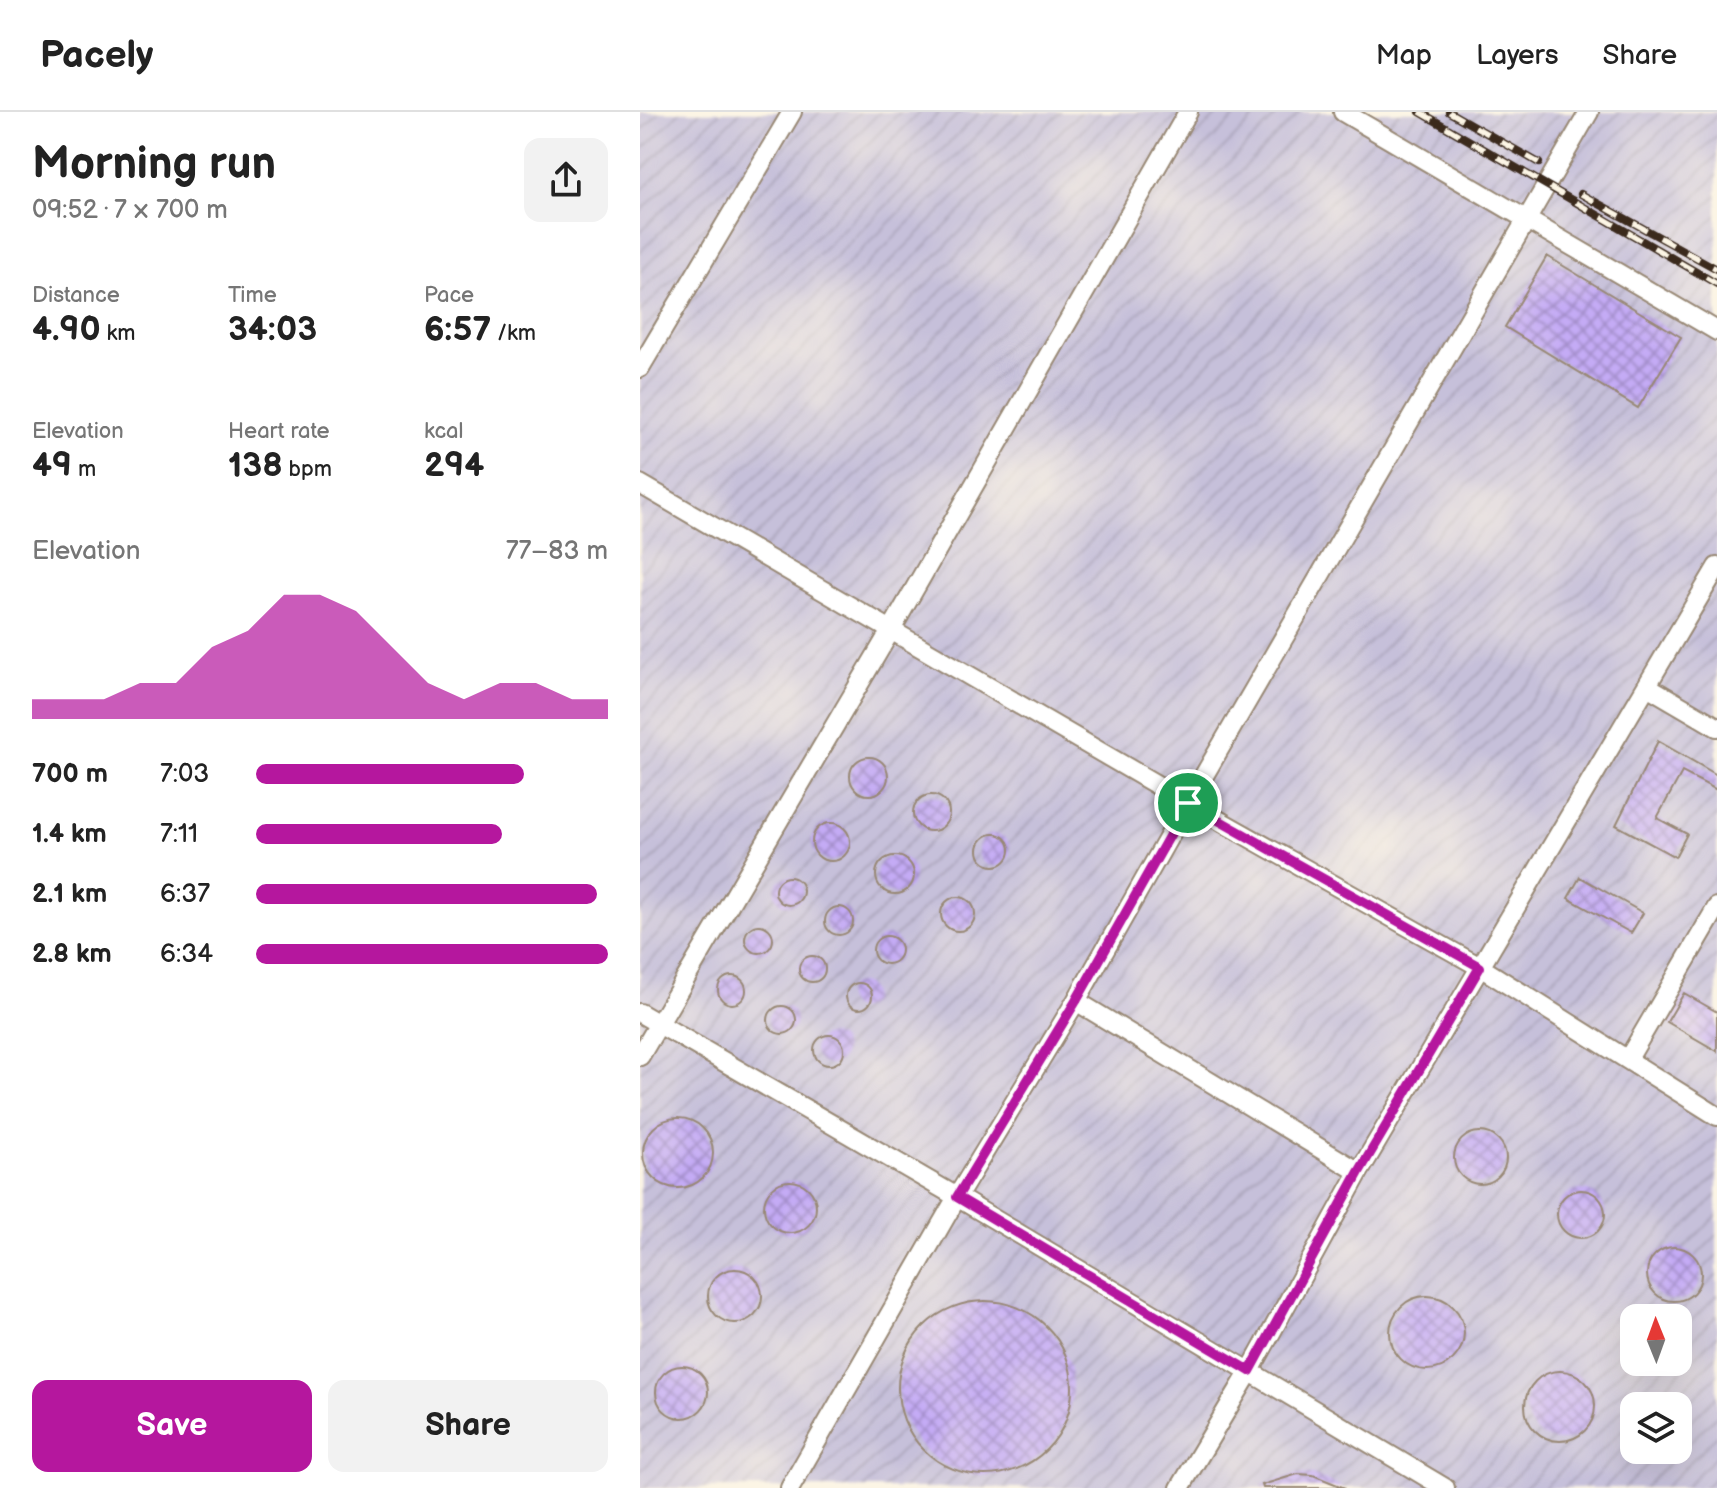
<!DOCTYPE html>
<meta charset="utf-8">
<style>
:root{--surface:#fff;--page:#f2f2f2;--text:#222;--muted:#767676;--line:#e0e0e0;--accent:#b5179e}
body{margin:0;font-family:"Balsamiq Sans",sans-serif;background:var(--page);color:var(--text);height:100vh;display:flex;flex-direction:column;font-size:30px;white-space:nowrap}
*{box-sizing:border-box;margin:0}
p{font-size:26px;color:var(--muted)}
.icon{flex:none;width:44px;height:44px;fill:none;stroke:currentColor;stroke-width:2;stroke-linecap:round;stroke-linejoin:round}
.map{position:relative;flex:1;overflow:hidden}
.panel{display:flex;flex-direction:column;background:var(--surface);width:640px}
.panel>*{flex:none}
.needle{width:52px;rotate:359deg}
.fabs{position:absolute;left:980px;top:1192px;display:grid;gap:16px}
.fabs a{display:grid;place-items:center;width:72px;height:72px;border-radius:16px;background:var(--surface);box-shadow:0 8px 32px #0002;font-size:40px}
.pin{position:absolute;display:grid;place-items:center;width:68px;height:68px;color:#fff;margin:-34px;border:4px solid #fff;border-radius:50%;box-shadow:0 2px 8px #0007}
.round{display:grid;place-items:center;flex:none;width:84px;height:84px;border-radius:16px;background:var(--page)}
.summary{display:flex;align-items:center;justify-content:space-between;height:136px;padding:0 32px}
h1{font-size:44px;font-weight:700;line-height:60px}
.metrics{display:grid;grid-template-columns:repeat(3,1fr);gap:12px;height:136px;padding:8px 32px}
.metrics div{display:grid;align-content:center}
.metrics b{font-size:34px;font-weight:700}
.metrics small{font-size:22px;font-weight:400}
.metrics p{font-size:22px}
.chart{height:224px;padding:16px 32px}
.chart p{display:flex;justify-content:space-between}
.chart svg{width:100%;height:144px;margin-top:8px;fill:var(--accent);opacity:.7}
.cta{display:flex;gap:16px;margin-top:auto;padding:16px 32px}
.cta a{flex:1;height:92px;border-radius:16px;background:var(--accent);color:#fff;font-size:32px;font-weight:700;line-height:92px;text-align:center}
.cta a+a{background:var(--page);color:var(--text)}
ul{padding:0 32px;list-style:none;font-size:26px}
li{display:grid;grid-template-columns:128px 96px 1fr;align-items:center;height:60px}
li i{height:20px;border-radius:10px;background:var(--accent)}
header{display:flex;align-items:center;gap:48px;box-sizing:border-box;height:112px;padding:0 40px;background:var(--surface);border-bottom:2px solid var(--line)}
header strong{font-size:38px}
nav{display:flex;gap:44px;margin-inline-start:auto;font-size:28px}
main{display:flex;flex:1;min-height:0}
.map>svg:first-child{display:block}
.industrial{fill:url(#industrial-furrows);fill-rule:evenodd}
.building{fill:url(#building-cross-hatch)}
.lines{fill:none;stroke-linecap:round;stroke-linejoin:round}
.minor-casing{stroke:#988874;stroke-width:22}
.minor{stroke:#fff;stroke-width:18}
.rail-casing{stroke:#3b2a1e;stroke-width:8}
.rail{stroke:#fcf5e5;stroke-width:5;stroke-dasharray:15;stroke-linecap:butt}
.route-casing{stroke:#fff;stroke-width:16}
.route{stroke:#b5179e;stroke-width:10}
</style>
<header>
<strong>Pacely</strong>
<nav><a>Map</a><a>Layers</a><a>Share</a></nav>
</header>
<main>
<section class="panel">
<div class="summary"><div><h1>Morning run</h1><p>09:52 · 7 × 700 m</p></div><a class="round"><svg class="icon" aria-label="share" viewBox="0 0 24 24"><path d="M12 15V3M7 8l5-5 5 5M5 13v7h14v-7"/></svg></a></div>
<div class="metrics">
<div><p>Distance</p><b>4.90<small> km</small></b></div>
<div><p>Time</p><b>34:03</b></div>
<div><p>Pace</p><b>6:57<small> /km</small></b></div>
</div>
<div class="metrics">
<div><p>Elevation</p><b>49<small> m</small></b></div>
<div><p>Heart rate</p><b>138<small> bpm</small></b></div>
<div><p>kcal</p><b>294</b></div>
</div>
<div class="chart"><p><span>Elevation</span>77–83 m</p>
<svg viewBox="0 0 160 44" preserveAspectRatio="none"><path d="M0 44V38L10 38L20 38L30 33L40 33L50 22L60 17L70 6L80 6L90 11L100 22L110 33L120 38L130 33L140 33L150 38L160 38V44z"/></svg>
</div>
<ul>
<li><b>700 m</b>7:03<i style="width:76%"></i></li>
<li><b>1.4 km</b>7:11<i style="width:70%"></i></li>
<li><b>2.1 km</b>6:37<i style="width:97%"></i></li>
<li><b>2.8 km</b>6:34<i style="width:100%"></i></li>
</ul>
<div class="cta"><a>Save</a><a>Share</a></div>
</section>
<div class="map">
<svg width="1077" height="1376" viewBox="0 0 1077 1376">
<defs>
<pattern id="industrial-furrows" width="10" height="10" patternUnits="userSpaceOnUse" patternTransform="scale(2)"><rect width="10" height="10" fill="#c6c0da"/><path d="M-1 1l2-2M0 10L10 0M9 11l2-2" fill="none" stroke="#aba5bb"/></pattern>
<pattern id="building-cross-hatch" width="8" height="8" patternUnits="userSpaceOnUse" patternTransform="scale(2)"><rect width="8" height="8" fill="#c4abf5"/><path d="M0 0l8 8M0 8l8-8" fill="none" stroke="#a08bc6"/></pattern>
</defs>
<rect width="100%" height="100%" fill="#fcf5e5"/>
<filter id="ink" filterUnits="userSpaceOnUse"><feTurbulence type="fractalNoise" baseFrequency=".0125" numOctaves="2"/><feDisplacementMap in="SourceGraphic" scale="16" xChannelSelector="R" yChannelSelector="G"/><feConvolveMatrix kernelMatrix="1 2 1 2 8 2 1 2 1" color-interpolation-filters="sRGB"/></filter>
<filter id="wash" filterUnits="userSpaceOnUse"><feTurbulence type="fractalNoise" baseFrequency=".006" numOctaves="4" result="noise"/><feDisplacementMap in="SourceGraphic" scale="32" xChannelSelector="R" yChannelSelector="G"/><feGaussianBlur stdDeviation="1.8" result="paint"/><feColorMatrix in="noise" values="0 0 0 0 0 0 0 0 0 0 0 0 0 0 0 0 0 1.4 0 .05"/><feComposite in="paint" operator="in"/></filter>
<g filter="url(#wash)">
<rect width="100%" height="100%" fill="#f5e5ca"/>
<path class="industrial" d="M0 0H1077V1376H0ZM994 1206H1038V1250H994ZM994 1294H1038V1338H994Z"/>
<g id="blocks">
<path class="building" d="M907 144 1041 225 998 296 865 215Z
M1018 629 1077 663V678L1042 660 1017 706 1047 722 1035 745 976 713Z
M210 664a19 19 0 1 1 38 0a19 19 0 1 1-38 0Z
M273 701a18 18 0 1 1 36 0a18 18 0 1 1-36 0Z
M172 730a19 19 0 1 1 38 0a19 19 0 1 1-38 0Z
M338 738a16 16 0 1 1 32 0a16 16 0 1 1-32 0Z
M236 763a19 19 0 1 1 38 0a19 19 0 1 1-38 0Z
M135 779a14 14 0 1 1 28 0a14 14 0 1 1-28 0Z
M940 765 1003 801 991 821 928 786Z
M301 802a17 17 0 1 1 34 0a17 17 0 1 1-34 0Z
M185 809a14 14 0 1 1 28 0a14 14 0 1 1-28 0Z
M105 827a14 14 0 1 1 28 0a14 14 0 1 1-28 0Z
M233 838a14 14 0 1 1 28 0a14 14 0 1 1-28 0Z
M159 857a13 13 0 1 1 26 0a13 13 0 1 1-26 0Z
M78 878a14 14 0 1 1 28 0a14 14 0 1 1-28 0Z
M206 884a13 13 0 1 1 26 0a13 13 0 1 1-26 0Z
M1044 881 1077 900V939L1027 910Z
M128 908a14 14 0 1 1 28 0a14 14 0 1 1-28 0Z
M174 938a15 15 0 1 1 30 0a15 15 0 1 1-30 0Z
M3 1041a35 35 0 1 1 70 0a35 35 0 1 1-70 0Z
M814 1046a26 26 0 1 1 52 0a26 26 0 1 1-52 0Z
M124 1095a26 26 0 1 1 52 0a26 26 0 1 1-52 0Z
M917 1102a24 24 0 1 1 48 0a24 24 0 1 1-48 0Z
M1007 1162a27 27 0 1 1 54 0a27 27 0 1 1-54 0Z
M68 1184a27 27 0 1 1 54 0a27 27 0 1 1-54 0Z
M750 1221a37 37 0 1 1 74 0a37 37 0 1 1-74 0Z
M258 1276a87 87 0 1 1 174 0a87 87 0 1 1-174 0Z
M16 1280a26 26 0 1 1 52 0a26 26 0 1 1-52 0Z
M885 1294a35 35 0 1 1 70 0a35 35 0 1 1-70 0Z
M658 1362 673 1363 705 1376H623L622 1373Z"/>
</g>
</g>
<g filter="url(#ink)">
<use href="#blocks" fill-opacity="0" stroke="#988874" stroke-width="2"/>
<g class="lines">
<g class="minor-casing">
<path id="minor" d="M703 0 1077 219
M0 256 152 0
M0 372 548 691 840 855 1077 1004
M1007 574 1077 615
M436 889 719 1060
M0 901 317 1085 805 1376
M0 944 251 518 548 0
M988 947 1077 795
M150 1376 317 1085 436 889 548 691 949 0
M540 1376 610 1259 719 1060 1077 455"/>
</g>
<use href="#minor" class="minor"/>
<g class="rail-casing">
<path id="rail" d="M780 0 1077 172
M809 0 899 51
M941 82 1077 157"/>
</g>
<use href="#rail" class="rail"/>
</g>
</g>
<g class="lines" filter="url(#ink)">
<g class="route-casing">
<path id="route" d="M548 691 840 855 719 1060 610 1259 317 1085 436 889Z"/>
</g>
<use href="#route" class="route"/>
</g>
</svg>
<div class="fabs">
<a><svg class="needle" viewBox="-14 -14 28 28"><path d="M0-13l5 13h-10z" fill="#e53935"/><path d="M0 13l5-13h-10z" fill="#767676"/></svg></a>
<a><svg class="icon" aria-label="layers" viewBox="0 0 24 24"><path d="M12 4l9 5-9 5-9-5zM3 14l9 5 9-5"/></svg></a>
</div>
<div class="pin" style="left:548px;top:691px;background:#1e9e55"><svg class="icon" aria-label="arrive" viewBox="0 0 24 24"><path d="M6 21V4h12l-3 4 3 4H6"/></svg></div>
</div>
</main>
